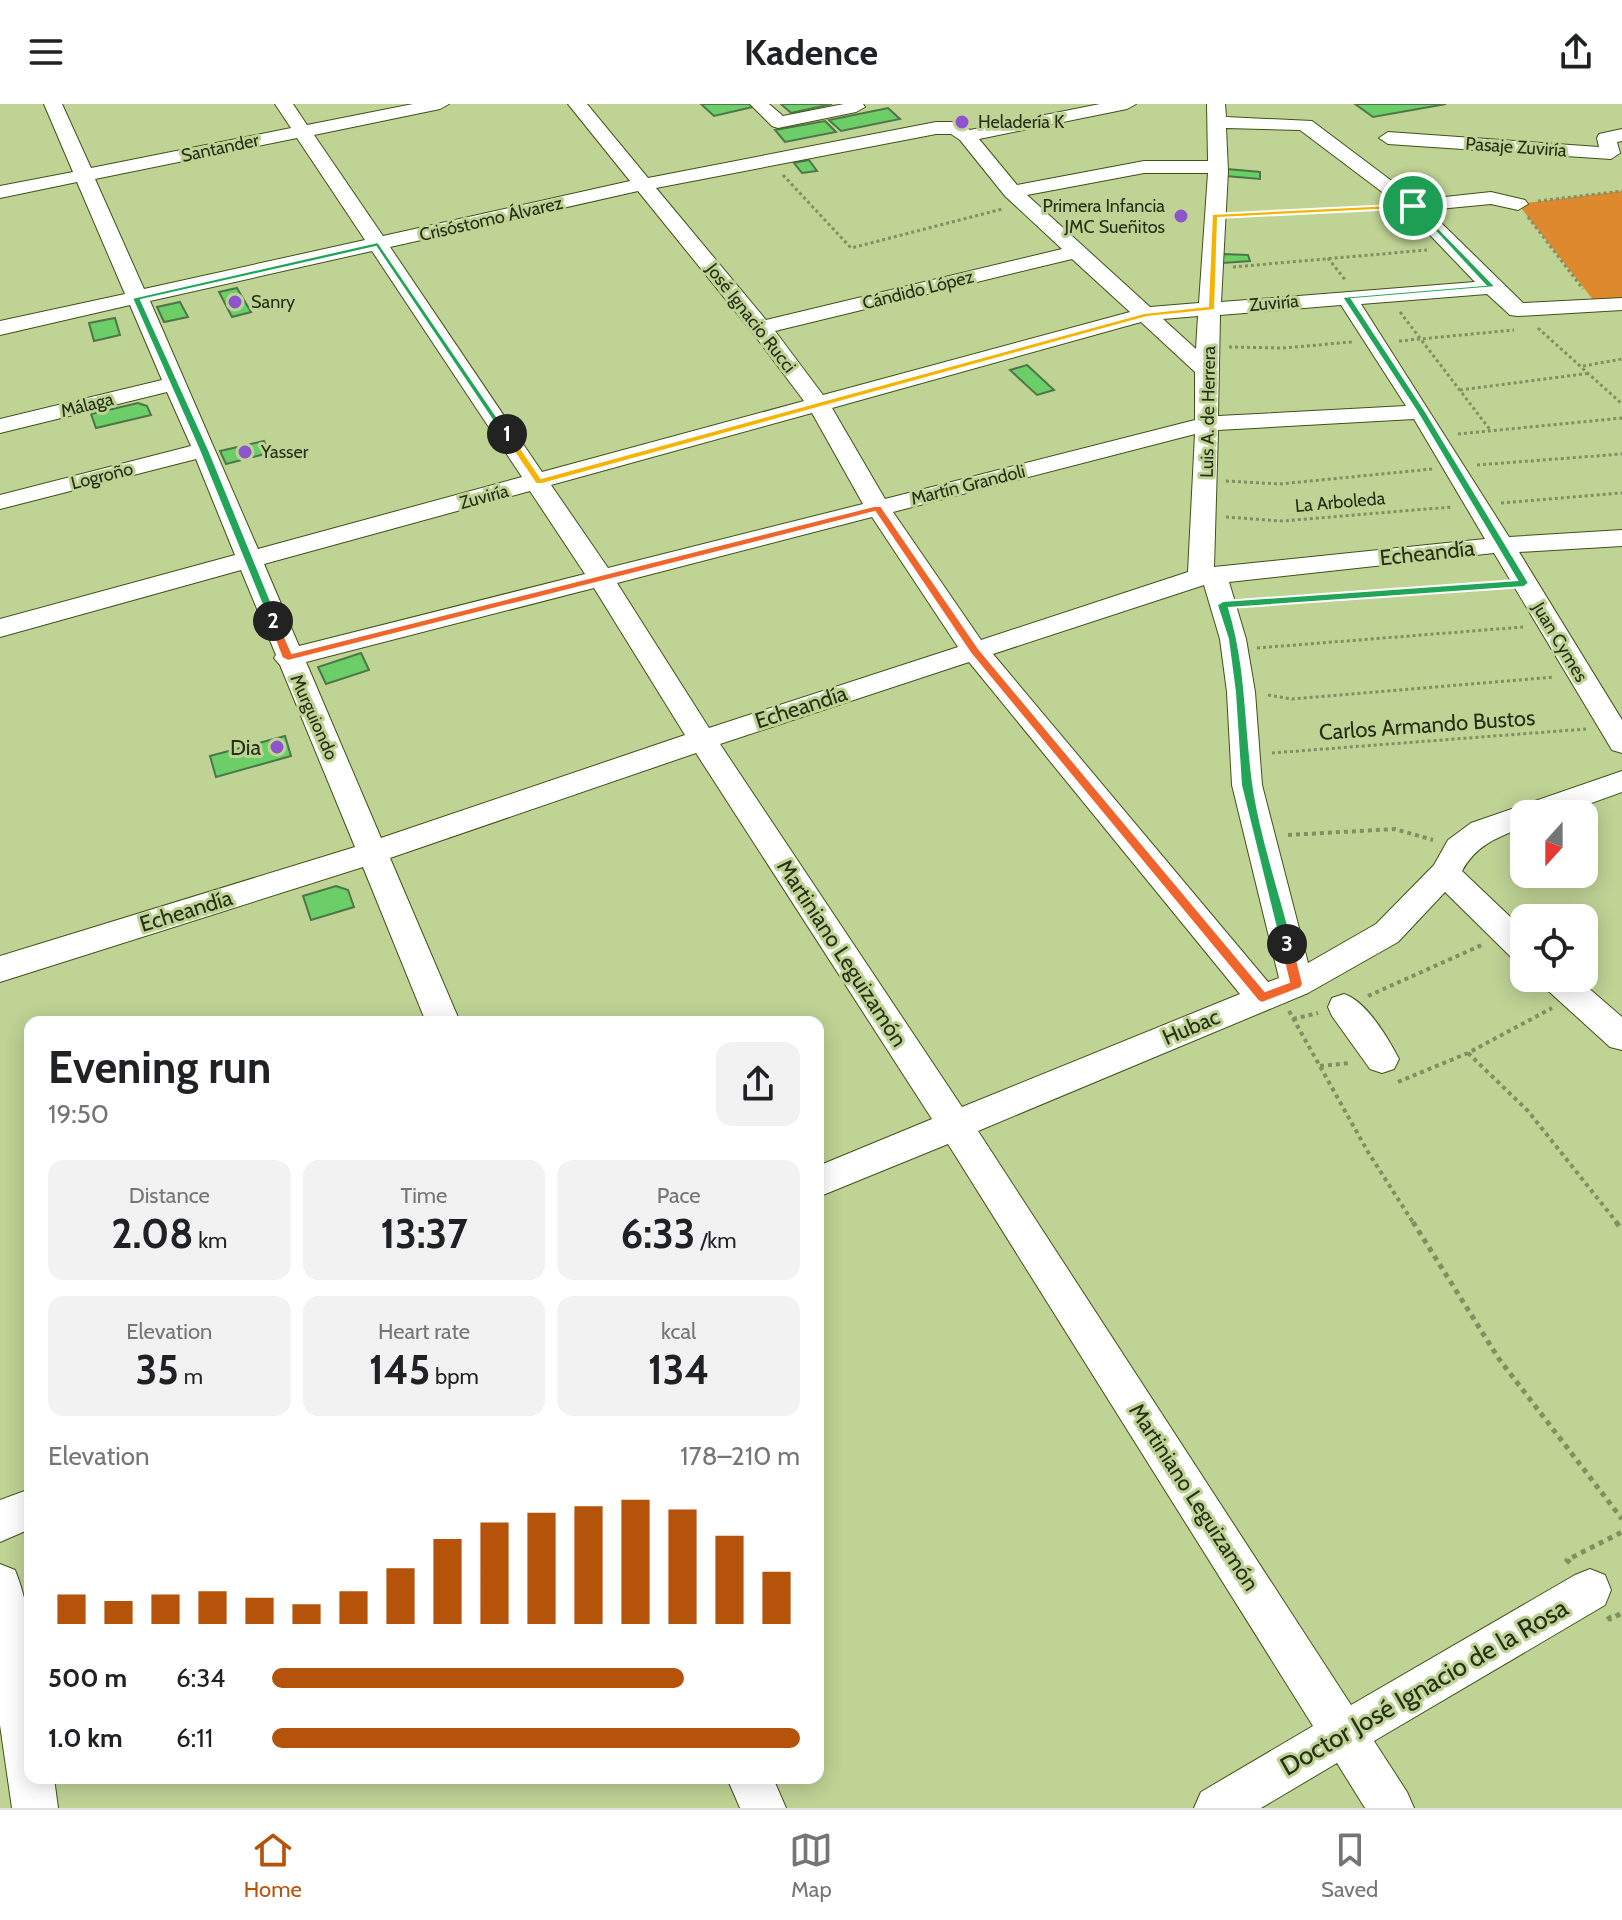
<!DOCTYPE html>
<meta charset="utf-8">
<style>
:root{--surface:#fff;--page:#f2f2f2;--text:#202124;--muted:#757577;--line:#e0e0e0;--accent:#b45309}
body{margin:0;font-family:Cabin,sans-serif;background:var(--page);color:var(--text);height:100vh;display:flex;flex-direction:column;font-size:30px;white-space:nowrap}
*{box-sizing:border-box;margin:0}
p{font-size:26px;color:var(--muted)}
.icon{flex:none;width:44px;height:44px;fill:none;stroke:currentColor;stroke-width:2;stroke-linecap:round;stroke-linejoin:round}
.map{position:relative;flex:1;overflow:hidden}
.side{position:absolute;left:24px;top:912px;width:800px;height:768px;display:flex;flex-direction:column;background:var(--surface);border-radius:16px;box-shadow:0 4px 20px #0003}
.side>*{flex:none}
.needle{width:52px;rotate:201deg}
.controls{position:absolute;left:1510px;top:696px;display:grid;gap:16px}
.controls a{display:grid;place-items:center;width:88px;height:88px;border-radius:16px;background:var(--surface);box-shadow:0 4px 20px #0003;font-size:40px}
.pin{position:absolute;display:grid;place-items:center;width:68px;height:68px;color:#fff;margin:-34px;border:4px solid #fff;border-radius:50%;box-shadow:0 2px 8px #0007}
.km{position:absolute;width:40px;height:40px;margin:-20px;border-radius:50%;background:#222;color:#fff;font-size:22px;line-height:40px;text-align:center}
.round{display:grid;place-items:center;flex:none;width:84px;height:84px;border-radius:16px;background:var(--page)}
.summary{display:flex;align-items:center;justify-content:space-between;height:136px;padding:0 24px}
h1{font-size:44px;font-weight:800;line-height:60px}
.figures{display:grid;grid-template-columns:repeat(3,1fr);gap:12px;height:136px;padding:8px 24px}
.figures div{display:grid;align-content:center;border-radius:16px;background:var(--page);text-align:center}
.figures b{font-size:40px;font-weight:800}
.figures small{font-size:22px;font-weight:400}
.figures p{font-size:22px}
.chart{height:224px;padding:16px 24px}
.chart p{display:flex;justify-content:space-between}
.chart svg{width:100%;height:144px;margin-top:8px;stroke:var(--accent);stroke-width:6}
ul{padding:0 24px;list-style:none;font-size:26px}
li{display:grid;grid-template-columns:128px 96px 1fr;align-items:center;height:60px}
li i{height:20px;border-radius:10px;background:var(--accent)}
header{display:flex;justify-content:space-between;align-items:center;height:104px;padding:0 24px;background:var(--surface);font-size:36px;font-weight:800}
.tabs{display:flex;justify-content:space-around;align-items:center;height:112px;border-top:2px solid var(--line);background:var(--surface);font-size:22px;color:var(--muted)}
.tabs a{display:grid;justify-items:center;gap:4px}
.tabs .on{color:var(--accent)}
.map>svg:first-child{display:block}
.green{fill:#de892e}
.building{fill:#6bce66;stroke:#4d774a;stroke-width:2}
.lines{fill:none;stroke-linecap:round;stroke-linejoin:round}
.minor-casing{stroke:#415116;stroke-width:2}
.path-far2{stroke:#819061;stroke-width:3;stroke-dasharray:3 3;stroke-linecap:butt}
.path-far1{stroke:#819061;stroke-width:4;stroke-dasharray:4 4;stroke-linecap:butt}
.path{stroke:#819061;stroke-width:5;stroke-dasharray:5 5;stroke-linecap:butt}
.minor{fill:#fff;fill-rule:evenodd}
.split-1{fill:#f5b400;stroke:#fff;stroke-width:2}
.split-2{fill:#22a559;stroke:#fff;stroke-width:2}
.split-3{fill:#f0652b;stroke:#fff;stroke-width:2}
.split-4{fill:#22a559;stroke:#fff;stroke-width:2}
.poi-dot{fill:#8d55cd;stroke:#bfd395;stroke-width:3}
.labels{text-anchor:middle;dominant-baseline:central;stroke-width:6;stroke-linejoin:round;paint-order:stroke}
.far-poi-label{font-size:18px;fill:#272f16;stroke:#bfd395;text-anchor:start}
.far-street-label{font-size:18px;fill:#272f16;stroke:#bfd395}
.street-label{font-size:22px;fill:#272f16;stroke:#bfd395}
.poi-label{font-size:22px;fill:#272f16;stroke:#bfd395;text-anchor:end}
.near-street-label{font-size:26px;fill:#272f16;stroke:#bfd395}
</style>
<header><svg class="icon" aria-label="menu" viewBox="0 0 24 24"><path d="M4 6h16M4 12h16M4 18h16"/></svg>Kadence<svg class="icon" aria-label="share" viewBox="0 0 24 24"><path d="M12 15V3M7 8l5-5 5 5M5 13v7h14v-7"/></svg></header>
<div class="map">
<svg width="1622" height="1704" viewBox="0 0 1622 1704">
<rect width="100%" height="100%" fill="#bfd395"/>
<path class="green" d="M1622 87V200L1598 202 1518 100Z"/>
<path class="building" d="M701 0H754L757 2 714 12Z
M781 0H832L791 9Z
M1355 0H1446L1373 13Z
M888 4 900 15 841 27 829 16Z
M825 17 836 28 785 38 775 26Z
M809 56 817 67 802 69 794 59Z
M1227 65 1260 68V75L1226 72Z
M1223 150 1248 151 1250 157 1223 159Z
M237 184 251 208 232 213 219 188Z
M180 198 188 213 164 218 157 203Z
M115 214 120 231 94 237 89 219Z
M1027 261 1054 286 1037 291 1010 266Z
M138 299 147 302 151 311 96 324 91 310Z
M264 337 269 349 226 360 220 347Z
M361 549 369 566 326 580 318 563Z
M285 632 291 652 216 673 210 652Z
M336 782 348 786 354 803 311 816 303 792Z"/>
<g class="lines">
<g class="minor-casing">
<path id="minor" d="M44 0H62L91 64 291 24 275 0H293L307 21 413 0H449L440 5 314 31 383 132 630 77 568 0H587L648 74 936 18H955L970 26 1100 0H1136L1127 5 979 35 1017 81 1144 57H1208L1207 0H1225L1226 13 1312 17 1417 96 1491 88 1525 96 1528 100 1518 106 1491 100 1428 106 1523 199 1622 194V206L1518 212 1510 211 1487 190 1361 200 1509 433 1622 426V442L1519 448 1622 616V649L1612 646 1494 449 1229 478 1246 535 1255 588 1262 681 1308 859 1376 820 1434 761 1448 736 1471 719 1622 667V688L1561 710H1524V723C1498 733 1476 741 1462 767L1524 826V858L1513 855 1445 788 1398 838 1308 889 978 1027 1351 1601 1575 1471 1590 1465 1605 1471 1611 1486 1605 1501 1374 1637 1407 1688 1414 1704H1365L1337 1659 1261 1704H1194L1201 1688 1313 1622 948 1040 818 1093V1062L932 1015 696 649 390 754 460 918H426L363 763 0 878V852L355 743 280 561 274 554 276 551 241 466 0 533V515L235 451 196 355 0 405V391L191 342 167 288 0 329V315L162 276 130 201 0 231V217L125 190 77 78 0 94V82L73 68ZM1226 24 1300 26 1406 106 1475 178 1221 198 1228 67ZM936 30H951L960 36 1005 92 1062 145 766 216 656 84ZM297 34 365 136 144 185 95 75ZM1144 69H1208L1199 199 1150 203 1027 91ZM638 87 753 229 804 297 542 368 390 143ZM372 147 522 373 258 445 150 197ZM1072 155 1130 208 823 291 775 227ZM1341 201 1406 302 1218 312 1220 211ZM1198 212 1196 245 1163 215ZM1141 218 1195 268V316L885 395 832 304ZM812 309 863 400 608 464 551 381ZM1414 315 1485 435 1214 463 1218 326ZM1195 330 1188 468 981 536 893 408ZM530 387 585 470 299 542 264 460ZM872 413 958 543 709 624 617 479ZM1204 481 1220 535 1227 588 1232 681 1279 874 1268 878 993 550ZM594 484 685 631 381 734 306 558ZM969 558 1240 890 962 1003 720 640Z
M750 0H769L783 12 844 0H863L865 3 856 8 778 24 772 22Z
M1622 25V37L1617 38 1620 49 1611 55 1388 40 1379 34 1388 28 1599 43 1597 34 1599 30Z
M1539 874H1577L1622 913V946L1610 943 1544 883Z
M1344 890C1366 897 1388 934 1399 955L1394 965 1382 969 1370 965 1332 912 1328 903 1332 894Z
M30 1385V1425L0 1438V1396Z
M0 1460 15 1466C41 1529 30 1607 30 1674H54L58 1704H12L0 1621Z
M727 1674H773L786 1704H740Z"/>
</g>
<path class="path-far2" d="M783 71 851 144 1002 105
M1538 97 1622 87
M1236 111 1383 104
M1528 113 1583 185
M1328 154 1346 177
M1233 163 1427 146
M1400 208 1491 327
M1538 224 1622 300
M1399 237 1514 226
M1229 243 1283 244 1352 238
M1583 262 1622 255
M1460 286 1591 269
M1458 330 1622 314
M1477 361 1622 350
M1226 377 1280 380 1432 365
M1501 399 1622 389
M1226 413 1282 417 1452 403
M1247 499 1502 481
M1257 544 1523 523
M1268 591 1292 595 1554 573
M1272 649 1586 625"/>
<path class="path-far1" d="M1288 731 1395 725 1433 736
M1368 892 1484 840
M1289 907 1368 1048 1414 1120
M1293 915 1318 909
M1468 949 1528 1007 1618 1120
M1320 962 1350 959
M1398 978 1468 949 1552 904"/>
<path class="path" d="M1413 1118 1499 1255 1622 1415
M1616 1118 1622 1126
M1570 1459 1567 1456 1622 1428
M1608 1512 1610 1515 1622 1509"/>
<use href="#minor" class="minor"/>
</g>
<path class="split-1" d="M1413 100 1416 104 1218 114 1215 206 1147 213 542 380H536L502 330 510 328 541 374 1144 209 1208 202 1212 110Z"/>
<path class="split-2" d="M378 138 510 332H503L376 143 141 196 209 346 279 517 270 520 199 346 132 194Z"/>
<path class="split-3" d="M874 402H881L979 545 1265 887 1289 878 1280 840 1287 835 1293 840 1303 880 1301 884 1262 899 1258 897 971 550 875 408 288 557 282 554 268 517 277 515 292 549Z"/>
<path class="split-4" d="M1411 101H1416L1496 183 1352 195 1426 308 1529 479 1524 483 1229 504C1247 562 1245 620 1253 679 1260 730 1280 789 1293 840L1287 845 1280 840 1241 681 1235 588 1228 535 1217 501 1223 497 1517 476 1417 308 1342 193 1485 181Z"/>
<g class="poi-dot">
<circle cx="962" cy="18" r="8"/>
<circle cx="1181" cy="112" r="8"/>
<circle cx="235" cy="198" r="8"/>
<circle cx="245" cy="348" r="8"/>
<circle cx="277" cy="643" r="8"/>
</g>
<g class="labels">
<g class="far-poi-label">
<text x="978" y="18">Heladería K</text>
<text x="1165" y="102" text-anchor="end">Primera Infancia<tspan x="1165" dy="21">JMC Sueñitos</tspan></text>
<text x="251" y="198">Sanry</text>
<text x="261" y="348">Yasser</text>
</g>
<g class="far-street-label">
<text transform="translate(1516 43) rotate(4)">Pasaje Zuviría</text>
<text transform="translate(220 44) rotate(-12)">Santander</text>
<text transform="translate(491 115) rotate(-13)">Crisóstomo Álvarez</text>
<text transform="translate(918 186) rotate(-14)">Cándido López</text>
<text transform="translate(1274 199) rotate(-5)">Zuviría</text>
<text transform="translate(751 214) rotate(52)">José Ignacio Rucci</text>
<text transform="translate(87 301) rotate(-14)">Málaga</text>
<text transform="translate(1208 308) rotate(-89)">Luis A. de Herrera</text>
<text transform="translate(102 372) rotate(-14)">Logroño</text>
<text transform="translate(968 381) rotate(-14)">Martín Grandoli</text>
<text transform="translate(484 393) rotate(-15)">Zuviría</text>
<text transform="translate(1340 398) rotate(-5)">La Arboleda</text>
<text transform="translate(1560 538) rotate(59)">Juan Cymes</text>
<text transform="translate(314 613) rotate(66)">Murguiondo</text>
</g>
<g class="street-label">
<text transform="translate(1427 449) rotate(-6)">Echeandía</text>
<text transform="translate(801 603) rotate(-18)">Echeandía</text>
<text transform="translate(1427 621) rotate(-4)">Carlos Armando Bustos</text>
<text transform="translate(186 807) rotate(-17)">Echeandía</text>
<text transform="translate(842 849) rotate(57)">Martiniano Leguizamón</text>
<text transform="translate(1191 923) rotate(-23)">Hubac</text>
<text transform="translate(1194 1393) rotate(57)">Martiniano Leguizamón</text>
</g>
<g class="poi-label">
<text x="261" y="643">Dia</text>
</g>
<g class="near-street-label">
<text transform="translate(1424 1583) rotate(-30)">Doctor José Ignacio de la Rosa</text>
</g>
</g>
</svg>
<div class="controls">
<a><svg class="needle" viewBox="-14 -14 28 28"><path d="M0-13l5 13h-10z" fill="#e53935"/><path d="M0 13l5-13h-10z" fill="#757577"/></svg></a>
<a><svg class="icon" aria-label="locate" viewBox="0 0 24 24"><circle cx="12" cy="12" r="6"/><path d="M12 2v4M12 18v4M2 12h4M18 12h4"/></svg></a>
</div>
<div class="pin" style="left:1413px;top:102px;background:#1e9e55"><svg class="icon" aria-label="arrive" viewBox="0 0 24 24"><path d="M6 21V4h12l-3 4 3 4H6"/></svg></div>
<b class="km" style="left:507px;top:330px">1</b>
<b class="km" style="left:273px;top:517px">2</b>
<b class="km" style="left:1287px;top:840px">3</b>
<section class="side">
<div class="summary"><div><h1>Evening run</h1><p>19:50</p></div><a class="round"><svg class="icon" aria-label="share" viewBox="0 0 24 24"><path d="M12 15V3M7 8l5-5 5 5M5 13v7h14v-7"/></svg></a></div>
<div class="figures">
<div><p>Distance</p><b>2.08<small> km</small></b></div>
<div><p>Time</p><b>13:37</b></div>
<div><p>Pace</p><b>6:33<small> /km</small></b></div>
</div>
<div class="figures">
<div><p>Elevation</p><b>35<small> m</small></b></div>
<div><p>Heart rate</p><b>145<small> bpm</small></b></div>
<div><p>kcal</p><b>134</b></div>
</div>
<div class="chart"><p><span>Elevation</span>178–210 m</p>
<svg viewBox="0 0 160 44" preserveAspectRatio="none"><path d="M5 44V35M15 44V37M25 44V35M35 44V34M45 44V36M55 44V38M65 44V34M75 44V27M85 44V18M95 44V13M105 44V10M115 44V8M125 44V6M135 44V9M145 44V17M155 44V28"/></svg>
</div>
<ul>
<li><b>500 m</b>6:34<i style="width:78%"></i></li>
<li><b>1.0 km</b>6:11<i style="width:100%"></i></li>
</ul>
</section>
</div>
<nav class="tabs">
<a class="on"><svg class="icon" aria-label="home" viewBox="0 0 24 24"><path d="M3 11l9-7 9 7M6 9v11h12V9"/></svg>Home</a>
<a><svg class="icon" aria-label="map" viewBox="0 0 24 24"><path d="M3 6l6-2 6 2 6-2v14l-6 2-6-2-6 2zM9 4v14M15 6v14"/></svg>Map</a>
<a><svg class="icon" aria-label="saved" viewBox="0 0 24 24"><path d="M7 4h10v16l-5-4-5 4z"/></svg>Saved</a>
</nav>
